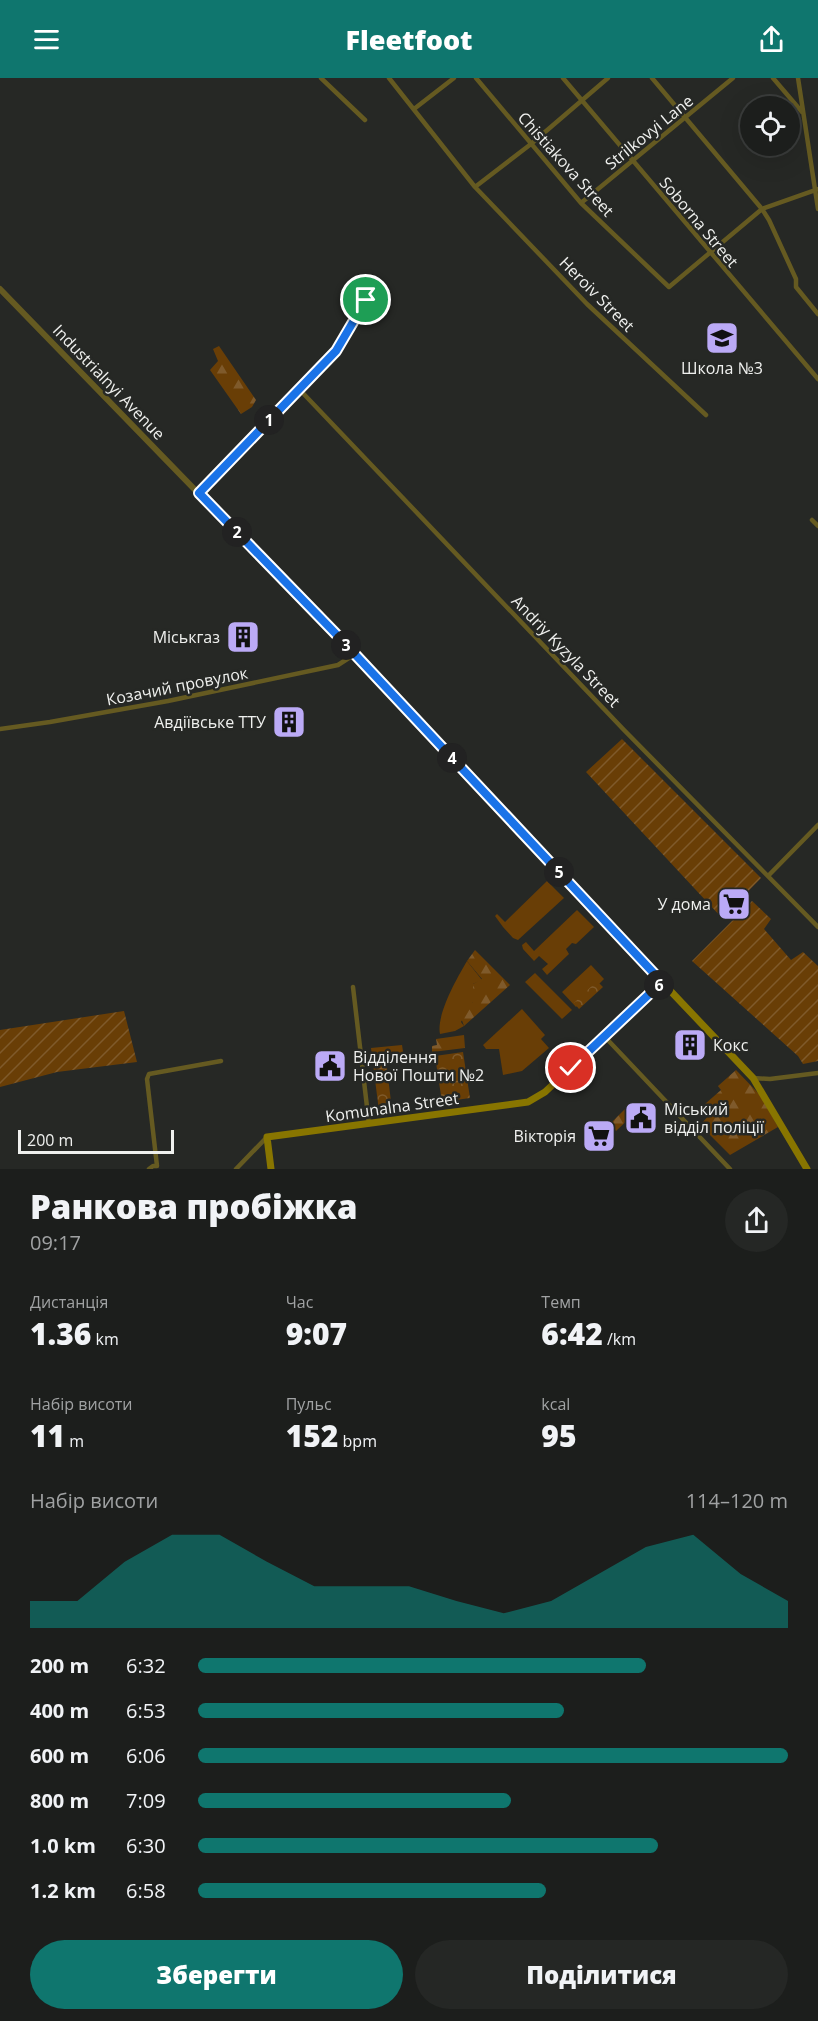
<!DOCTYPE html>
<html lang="uk">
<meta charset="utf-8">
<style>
:root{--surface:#1c1e1c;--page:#252725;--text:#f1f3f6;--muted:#a0a2a3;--line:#3a3c3b;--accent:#0f766e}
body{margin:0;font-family:"Open Sans",sans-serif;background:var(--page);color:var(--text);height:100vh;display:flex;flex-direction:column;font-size:22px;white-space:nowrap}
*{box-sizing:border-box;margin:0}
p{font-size:20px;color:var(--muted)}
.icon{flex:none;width:33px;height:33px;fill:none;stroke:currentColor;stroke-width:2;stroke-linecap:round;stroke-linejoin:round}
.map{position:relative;height:1091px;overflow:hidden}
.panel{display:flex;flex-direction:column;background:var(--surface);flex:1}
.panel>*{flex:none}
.buttons{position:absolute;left:740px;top:18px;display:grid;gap:12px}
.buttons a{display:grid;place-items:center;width:60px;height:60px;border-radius:50%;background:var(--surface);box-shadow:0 6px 24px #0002,0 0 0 2px var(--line);font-size:30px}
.scale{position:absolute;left:18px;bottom:15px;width:156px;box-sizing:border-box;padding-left:6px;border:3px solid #eff0ee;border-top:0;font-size:16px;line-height:21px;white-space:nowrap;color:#eff0ee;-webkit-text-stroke:4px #262825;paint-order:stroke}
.pin{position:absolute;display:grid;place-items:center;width:51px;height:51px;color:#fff;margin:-26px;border:3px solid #fff;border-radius:50%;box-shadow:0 2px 6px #0007}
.km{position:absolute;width:30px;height:30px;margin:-15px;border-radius:50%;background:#222;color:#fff;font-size:16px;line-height:30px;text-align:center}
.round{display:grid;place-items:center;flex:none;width:63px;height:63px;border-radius:32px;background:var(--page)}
.summary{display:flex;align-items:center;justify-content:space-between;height:102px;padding:0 30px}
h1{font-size:33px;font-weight:800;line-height:45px}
.stats{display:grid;grid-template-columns:repeat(3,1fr);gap:9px;height:102px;padding:6px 30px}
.stats div{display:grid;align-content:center}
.stats b{font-size:30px;font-weight:800}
.stats small{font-size:16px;font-weight:400}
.stats p{font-size:16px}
.chart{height:168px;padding:12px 30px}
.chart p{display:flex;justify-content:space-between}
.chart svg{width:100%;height:108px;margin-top:6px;fill:var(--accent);opacity:.7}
.primary-button{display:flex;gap:12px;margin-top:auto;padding:12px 30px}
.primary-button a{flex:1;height:69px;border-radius:36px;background:var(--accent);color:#fff;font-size:24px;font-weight:800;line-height:69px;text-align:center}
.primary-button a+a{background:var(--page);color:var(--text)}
ul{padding:0 30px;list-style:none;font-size:20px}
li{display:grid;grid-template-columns:96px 72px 1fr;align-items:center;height:45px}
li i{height:15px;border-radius:8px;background:var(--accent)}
header{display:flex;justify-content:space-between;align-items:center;height:78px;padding:0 30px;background:var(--accent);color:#fff;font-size:27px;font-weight:800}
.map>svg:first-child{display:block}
.grass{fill:#693e06}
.forest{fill:url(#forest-firs)}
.park{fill:url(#park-crowns)}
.garden{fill:url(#garden-furrows)}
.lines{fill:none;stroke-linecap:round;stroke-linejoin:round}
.minor{stroke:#655a21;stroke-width:4.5}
.tertiary{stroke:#655a21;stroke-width:6}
.secondary{stroke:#887500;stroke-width:7}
.route-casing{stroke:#fff;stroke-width:12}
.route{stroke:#1a73e8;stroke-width:8}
.labels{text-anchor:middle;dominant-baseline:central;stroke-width:5;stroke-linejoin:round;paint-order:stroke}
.street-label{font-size:16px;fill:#eff0ee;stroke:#262825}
.poi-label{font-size:16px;fill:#eff0ee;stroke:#262825;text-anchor:end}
</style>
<header><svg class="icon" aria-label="menu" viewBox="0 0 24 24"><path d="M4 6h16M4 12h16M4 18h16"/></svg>Fleetfoot<svg class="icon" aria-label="share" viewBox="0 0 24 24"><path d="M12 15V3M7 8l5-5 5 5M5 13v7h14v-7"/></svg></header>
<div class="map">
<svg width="818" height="1091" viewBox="0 0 818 1091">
<defs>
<pattern id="forest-firs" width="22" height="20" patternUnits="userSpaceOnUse" patternTransform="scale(1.5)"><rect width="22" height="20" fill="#693e06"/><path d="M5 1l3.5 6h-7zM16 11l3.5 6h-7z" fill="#7f5a2b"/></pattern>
<pattern id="park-crowns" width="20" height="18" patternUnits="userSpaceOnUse" patternTransform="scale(1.5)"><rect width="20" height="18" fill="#693e06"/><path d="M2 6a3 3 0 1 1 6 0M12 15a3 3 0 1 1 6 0" fill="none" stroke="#7f5a2b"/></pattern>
<pattern id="garden-furrows" width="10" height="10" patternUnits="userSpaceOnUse" patternTransform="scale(1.5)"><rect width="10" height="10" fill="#693e06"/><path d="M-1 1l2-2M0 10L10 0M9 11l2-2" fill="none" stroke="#7f5a2b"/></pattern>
</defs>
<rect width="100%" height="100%" fill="#262825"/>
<path class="grass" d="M547 803 564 820 518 862 513 860 503 849 495 838 497 836 505 844Z
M577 832 594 849 576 866 572 865 566 871 569 876 547 897 542 891 548 886 539 878 534 883 523 871 522 867 526 864 534 873Z
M467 883 482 902 473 906V924L461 944 464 948 455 953 440 956C436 937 457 900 467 883Z
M591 887 604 901 576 929 562 914Z
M535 895 572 932 562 941 525 904Z
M522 931 545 957 541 961 549 970 522 993 503 997 499 971H486L483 967Z"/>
<path class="forest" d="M219 268 256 322 252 329 241 336 210 292 218 283 213 271Z
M475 872 510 907 464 948 459 934 473 924V906L482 901 467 883Z
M464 957 465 970 432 974V968L437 967 436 961Z
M736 992 760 1017 778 1049 730 1077 700 1047 712 1034 705 1026 721 1012 718 1008Z
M627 1029 634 1036 616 1053 610 1046Z"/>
<path class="park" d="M597 903 603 909 579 931 574 925Z
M402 967 404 980 386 982 392 1032 379 1033 371 970Z
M463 974 470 1020 442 1024 435 978Z"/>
<path class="garden" d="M622 661 761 800 722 840 586 694Z
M752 823 771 841 764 851 791 882 803 874 818 888V983L803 986 798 978 692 883Z
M124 933 137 984 57 994 0 1009V952Z"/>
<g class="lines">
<path class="minor" d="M321 0 365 42
M389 0 475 109 587 226 706 337
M476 0 581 125 669 209 762 131 818 111
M563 0 818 301
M652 0 762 131 769 142 796 201V209L818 236
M773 0 802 34
M798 0 818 131
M414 31 454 0
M475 109 531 66 608 0
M581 125 733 0
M299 311 624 652 818 849
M199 415 336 273 363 229 371 206
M812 442 818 448
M0 651 50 644 168 623 338 587 355 576
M769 797 818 747
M353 909 369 1046
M605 959 730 1091
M753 1000 770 1001 818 995
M149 1091 153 1088H157L147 1001 149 996 221 983
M236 1091 267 1059"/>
<path class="tertiary" d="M0 211 335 556 662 904"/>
<path class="secondary" d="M271 1091 267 1059 528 1024 545 1014 662 904 753 1000 807 1091"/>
</g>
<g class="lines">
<g class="route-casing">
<path id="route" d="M366 222 336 273 199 415 335 555 662 904 571 990"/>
</g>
<use href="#route" class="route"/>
</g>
<defs>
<g id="school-square" transform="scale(1.725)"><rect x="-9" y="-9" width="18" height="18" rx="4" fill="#bbaaf6" stroke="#262825"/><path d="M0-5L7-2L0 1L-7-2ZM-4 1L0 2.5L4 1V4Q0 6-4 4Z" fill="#111"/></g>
<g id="building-square" transform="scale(1.725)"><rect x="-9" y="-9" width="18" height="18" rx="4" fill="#bbaaf6" stroke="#262825"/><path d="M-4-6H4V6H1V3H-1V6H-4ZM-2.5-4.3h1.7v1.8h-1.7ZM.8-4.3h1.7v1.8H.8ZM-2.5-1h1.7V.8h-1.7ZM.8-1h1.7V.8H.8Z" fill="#111"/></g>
<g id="supermarket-square" transform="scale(1.725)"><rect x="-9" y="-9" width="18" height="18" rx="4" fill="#bbaaf6" stroke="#262825"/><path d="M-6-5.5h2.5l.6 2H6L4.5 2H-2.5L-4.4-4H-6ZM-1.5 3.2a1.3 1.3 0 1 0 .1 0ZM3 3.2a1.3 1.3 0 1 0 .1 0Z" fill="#111"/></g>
<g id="civic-square" transform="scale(1.725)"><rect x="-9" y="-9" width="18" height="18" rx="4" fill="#bbaaf6" stroke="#262825"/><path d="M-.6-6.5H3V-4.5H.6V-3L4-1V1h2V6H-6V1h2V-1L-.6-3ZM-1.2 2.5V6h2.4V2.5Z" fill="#111"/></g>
</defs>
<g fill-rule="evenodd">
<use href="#school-square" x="722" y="260"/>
<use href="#building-square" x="243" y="559"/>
<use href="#building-square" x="289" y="644"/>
<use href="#supermarket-square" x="734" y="826"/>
<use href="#building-square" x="690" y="967"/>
<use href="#civic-square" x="330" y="988"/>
<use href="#civic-square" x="641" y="1040"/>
<use href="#supermarket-square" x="599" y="1058"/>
</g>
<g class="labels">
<g class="street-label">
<text transform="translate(649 54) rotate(-39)">Strilkovyi Lane</text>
<text transform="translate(566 86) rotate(48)">Chistiakova Street</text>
<text transform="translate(699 144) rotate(50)">Soborna Street</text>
<text transform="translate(597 216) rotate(45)">Heroiv Street</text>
<text transform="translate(109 304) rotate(46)">Industrialnyi Avenue</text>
<text transform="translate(566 573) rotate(46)">Andriy Kyzyla Street</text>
<text transform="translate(177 608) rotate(-11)">Козачий провулок</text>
<text transform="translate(392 1029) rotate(-8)">Komunalna Street</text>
</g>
<g class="poi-label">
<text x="722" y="290" text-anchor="middle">Школа №3</text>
<text x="220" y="559">Міськгаз</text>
<text x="266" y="644">Авдіївське ТТУ</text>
<text x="711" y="826">У дома</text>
<text x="713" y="967" text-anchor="start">Кокс</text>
<text x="353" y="979" text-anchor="start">Відділення<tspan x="353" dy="18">Нової Пошти №2</tspan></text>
<text x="664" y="1031" text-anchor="start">Міський<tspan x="664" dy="18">відділ поліції</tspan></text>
<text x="576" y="1058">Вікторія</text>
</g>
</g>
</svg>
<div class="buttons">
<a><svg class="icon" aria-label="locate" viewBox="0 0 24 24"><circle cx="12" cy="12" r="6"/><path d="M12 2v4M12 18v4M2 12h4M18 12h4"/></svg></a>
</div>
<div class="scale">200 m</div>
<div class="pin" style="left:366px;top:222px;background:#1e9e55"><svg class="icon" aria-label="arrive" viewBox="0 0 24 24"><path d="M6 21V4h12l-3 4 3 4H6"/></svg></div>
<div class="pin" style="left:571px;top:990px;background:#d93025"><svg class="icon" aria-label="check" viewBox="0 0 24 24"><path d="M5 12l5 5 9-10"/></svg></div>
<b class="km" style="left:269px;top:342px">1</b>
<b class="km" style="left:237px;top:454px">2</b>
<b class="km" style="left:346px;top:567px">3</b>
<b class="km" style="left:452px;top:680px">4</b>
<b class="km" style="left:559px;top:794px">5</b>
<b class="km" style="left:659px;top:907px">6</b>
</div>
<section class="panel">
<div class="summary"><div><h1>Ранкова пробіжка</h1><p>09:17</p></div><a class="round"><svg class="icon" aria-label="share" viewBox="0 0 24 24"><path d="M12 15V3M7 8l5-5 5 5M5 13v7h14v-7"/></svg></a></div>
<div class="stats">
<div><p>Дистанція</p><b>1.36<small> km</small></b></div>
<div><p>Час</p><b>9:07</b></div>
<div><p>Темп</p><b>6:42<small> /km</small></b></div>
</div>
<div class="stats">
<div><p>Набір висоти</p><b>11<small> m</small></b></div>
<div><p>Пульс</p><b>152<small> bpm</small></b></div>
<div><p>kcal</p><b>95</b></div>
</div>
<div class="chart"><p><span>Набір висоти</span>114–120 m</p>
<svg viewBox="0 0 160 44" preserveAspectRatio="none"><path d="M0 44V33L10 33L20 17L30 6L40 6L50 17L60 27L70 27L80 27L90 33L100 38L110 33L120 22L130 11L140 6L150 22L160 33V44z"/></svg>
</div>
<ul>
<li><b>200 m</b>6:32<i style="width:76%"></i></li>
<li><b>400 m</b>6:53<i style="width:62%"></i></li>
<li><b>600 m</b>6:06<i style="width:100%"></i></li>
<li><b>800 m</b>7:09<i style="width:53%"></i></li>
<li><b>1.0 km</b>6:30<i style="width:78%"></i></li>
<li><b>1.2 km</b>6:58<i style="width:59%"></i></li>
</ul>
<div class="primary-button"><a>Зберегти</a><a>Поділитися</a></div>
</section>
